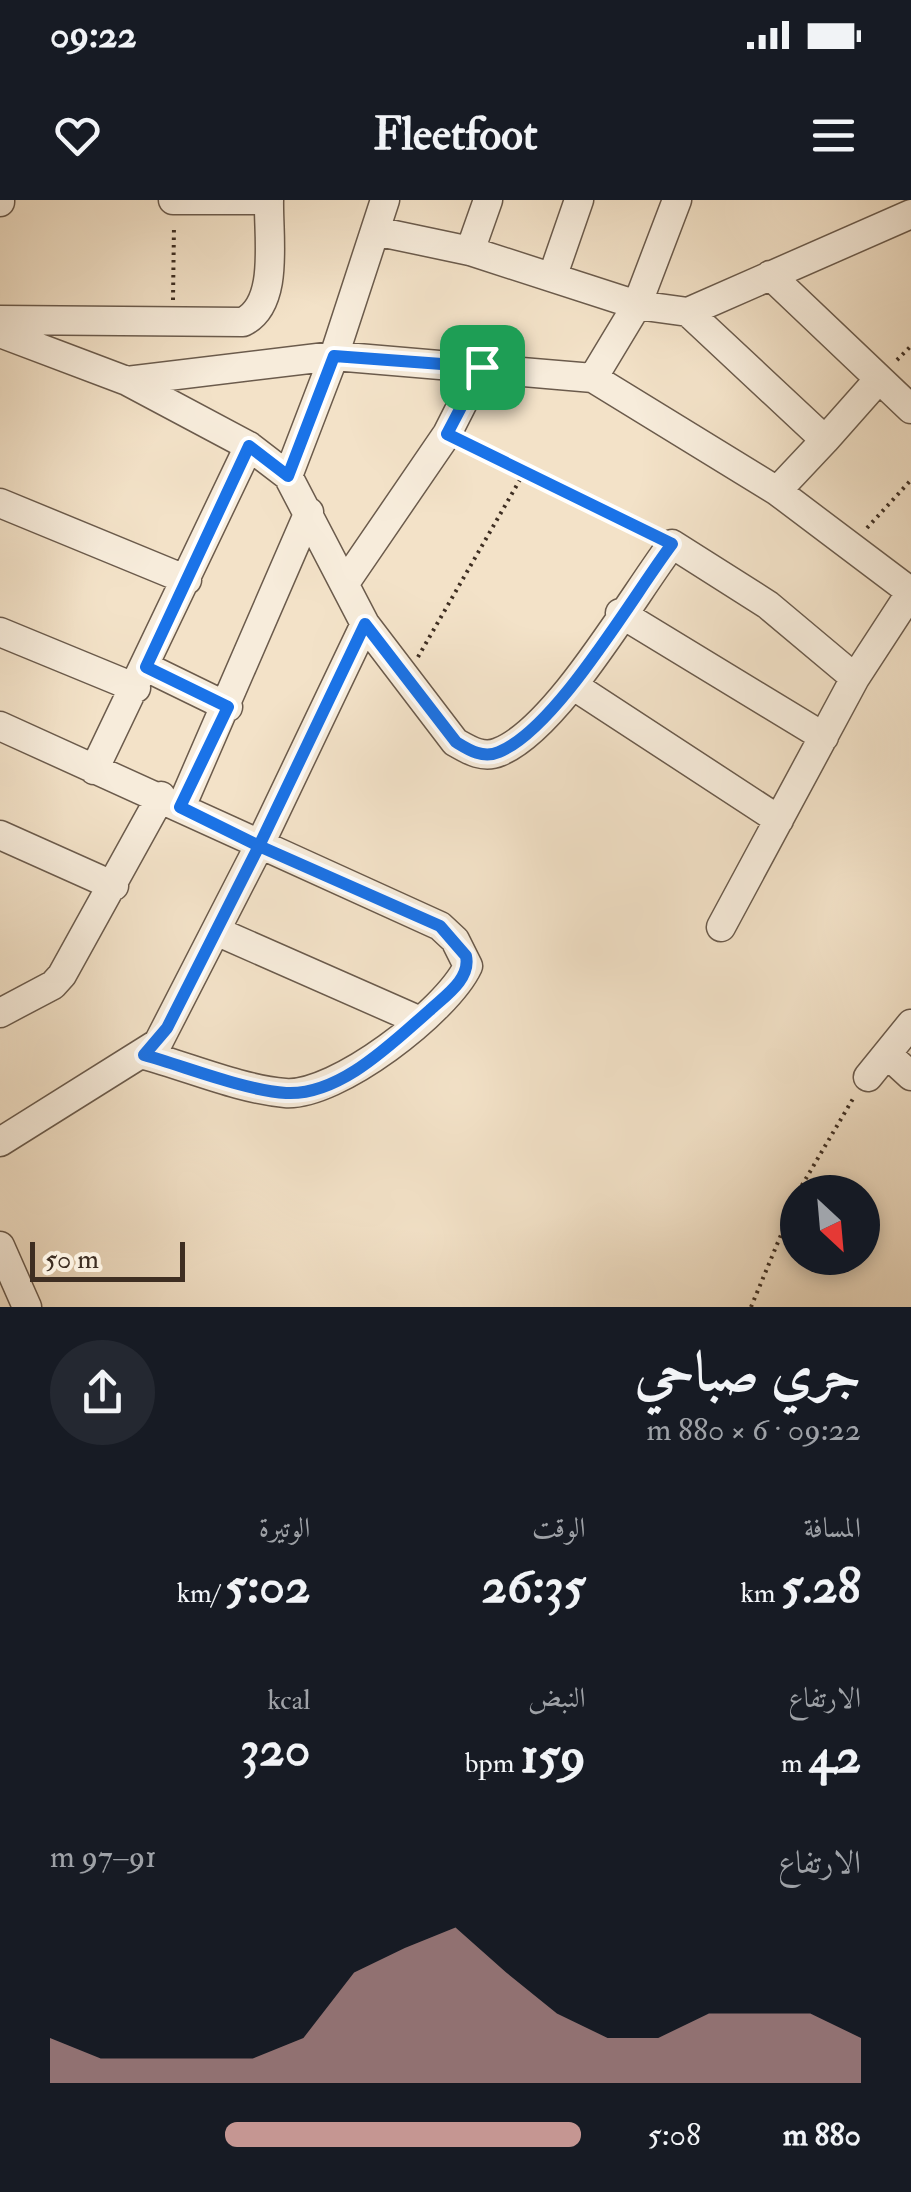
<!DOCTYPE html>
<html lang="ar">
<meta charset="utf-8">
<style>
:root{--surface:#171b24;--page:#242831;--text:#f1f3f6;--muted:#9ea1a6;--accent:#c59692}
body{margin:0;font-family:"IM FELL Double Pica",Amiri,serif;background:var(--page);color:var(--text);direction:rtl;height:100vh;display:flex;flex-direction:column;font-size:38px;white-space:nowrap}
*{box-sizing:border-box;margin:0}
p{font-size:32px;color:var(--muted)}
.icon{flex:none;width:55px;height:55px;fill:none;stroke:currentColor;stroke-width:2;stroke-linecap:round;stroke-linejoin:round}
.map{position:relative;height:1107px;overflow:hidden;direction:ltr}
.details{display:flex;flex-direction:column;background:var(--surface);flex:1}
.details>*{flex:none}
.needle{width:65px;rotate:154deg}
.controls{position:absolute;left:780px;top:975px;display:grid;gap:20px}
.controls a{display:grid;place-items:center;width:100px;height:100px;border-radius:50%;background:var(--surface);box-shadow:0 5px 15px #0003;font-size:50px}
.scale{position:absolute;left:30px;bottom:25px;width:155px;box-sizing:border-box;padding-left:10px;border:5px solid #3e2e22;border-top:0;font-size:28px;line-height:35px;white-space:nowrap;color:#3e2e22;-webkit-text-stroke:8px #f7ecdb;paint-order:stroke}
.pin{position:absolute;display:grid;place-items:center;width:85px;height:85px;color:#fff;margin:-42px;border-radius:20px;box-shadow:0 5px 15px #0006}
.round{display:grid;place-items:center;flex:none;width:105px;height:105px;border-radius:52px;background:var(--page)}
.summary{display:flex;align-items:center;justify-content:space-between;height:170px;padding:0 50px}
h1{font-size:55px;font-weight:700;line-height:75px}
.metrics{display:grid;grid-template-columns:repeat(3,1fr);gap:15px;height:170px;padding:10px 50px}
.metrics div{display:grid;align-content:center}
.metrics b{font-size:50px;font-weight:700}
.metrics small{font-size:28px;font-weight:400}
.metrics p{font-size:28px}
.chart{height:280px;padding:20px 50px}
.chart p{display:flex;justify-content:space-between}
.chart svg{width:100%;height:180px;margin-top:10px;fill:var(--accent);opacity:.7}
ul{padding:0 50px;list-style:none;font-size:32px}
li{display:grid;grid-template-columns:160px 120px 1fr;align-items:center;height:75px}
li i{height:25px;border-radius:12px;background:var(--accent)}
.status{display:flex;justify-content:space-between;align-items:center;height:70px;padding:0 50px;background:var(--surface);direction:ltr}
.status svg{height:28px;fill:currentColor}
header{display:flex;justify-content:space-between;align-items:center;height:130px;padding:0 50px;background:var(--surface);font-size:45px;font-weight:700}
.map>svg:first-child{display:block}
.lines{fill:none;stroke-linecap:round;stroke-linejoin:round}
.minor-casing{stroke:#6b5b4c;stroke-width:31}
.path{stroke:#3e2e22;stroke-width:4;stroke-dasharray:2.5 5;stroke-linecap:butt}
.minor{stroke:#f7ecdb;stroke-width:28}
.route-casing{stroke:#fff;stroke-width:20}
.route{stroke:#1a73e8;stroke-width:12}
</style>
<div class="status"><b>09:22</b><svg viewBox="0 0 49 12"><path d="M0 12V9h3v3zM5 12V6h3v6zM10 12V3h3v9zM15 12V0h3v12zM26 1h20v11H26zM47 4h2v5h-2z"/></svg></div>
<header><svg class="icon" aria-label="menu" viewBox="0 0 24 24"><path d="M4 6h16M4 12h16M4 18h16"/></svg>Fleetfoot<svg class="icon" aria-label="heart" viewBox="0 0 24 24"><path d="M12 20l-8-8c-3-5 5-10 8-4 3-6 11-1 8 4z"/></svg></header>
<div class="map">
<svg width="911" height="1107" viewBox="0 0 911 1107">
<rect width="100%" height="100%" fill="#f3e2c8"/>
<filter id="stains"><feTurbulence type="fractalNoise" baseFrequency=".002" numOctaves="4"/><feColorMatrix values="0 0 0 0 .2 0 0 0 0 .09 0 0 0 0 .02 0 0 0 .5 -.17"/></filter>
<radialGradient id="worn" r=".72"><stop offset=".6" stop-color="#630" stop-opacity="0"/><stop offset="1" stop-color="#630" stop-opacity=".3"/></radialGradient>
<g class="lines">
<g class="minor-casing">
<path id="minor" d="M173 0H269
M0 2V0
M375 31 470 51 637 105 688 112 911 14
M470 51 488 0
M553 75 579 0
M770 75 911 209
M688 112 825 240 777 291
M0 120 243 122C280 104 268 37 269 0
M0 133 127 181 249 246 288 276 365 424 455 542C469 550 483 559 499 552 557 529 632 397 672 344L768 405 855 478 911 392
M593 178 637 105 677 0
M127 181 334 156 593 178 777 291 911 392
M825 240 879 179
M288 276 334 156 385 0
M0 303 187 380
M345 383 447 234 481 167
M620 413 824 537
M0 432 136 488
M146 467 228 507
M574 486 779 620
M0 526 440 726 455 740 468 766C447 811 336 897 285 893 239 889 189 867 144 855
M94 570 249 246
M181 607 309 312
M0 635 114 686
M721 727 855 478
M216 731 418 820
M0 813 53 785 62 775 161 596
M887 854 911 876
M868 877 911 824
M0 942 158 843 259 646 365 424
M0 1046 27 1107"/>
</g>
<path class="path" d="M173 100 174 25
M897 160 911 146
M470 245 650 333
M867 328 911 280
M418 457 525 271
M798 992 854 897
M751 1107 798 994"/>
<use href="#minor" class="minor"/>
</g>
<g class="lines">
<g class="route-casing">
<path id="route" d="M482 167 334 156 288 276 249 246 146 467 228 507 180 607 259 646 167 828 144 855C184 866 247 891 286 893 340 896 392 843 430 810 445 796 471 779 466 756L440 726 259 646 365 424 456 542C469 550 483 559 499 552 557 528 632 397 672 344L447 234 482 167"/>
</g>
<use href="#route" class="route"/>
</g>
<rect width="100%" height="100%" filter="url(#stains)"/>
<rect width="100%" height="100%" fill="url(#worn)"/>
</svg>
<div class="controls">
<a><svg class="needle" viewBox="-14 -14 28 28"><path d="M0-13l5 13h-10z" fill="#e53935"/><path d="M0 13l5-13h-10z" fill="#9ea1a6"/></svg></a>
</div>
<div class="scale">50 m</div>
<div class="pin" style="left:482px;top:167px;background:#1e9e55"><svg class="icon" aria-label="arrive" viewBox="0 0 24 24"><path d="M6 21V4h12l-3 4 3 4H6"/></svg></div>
</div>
<section class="details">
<div class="summary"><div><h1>جري صباحي</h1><p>09:22 · 6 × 880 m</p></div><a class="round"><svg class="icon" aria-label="share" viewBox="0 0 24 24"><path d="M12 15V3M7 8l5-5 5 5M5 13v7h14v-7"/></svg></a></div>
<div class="metrics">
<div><p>المسافة</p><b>5.28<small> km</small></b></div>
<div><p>الوقت</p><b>26:35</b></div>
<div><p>الوتيرة</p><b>5:02<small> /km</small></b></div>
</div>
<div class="metrics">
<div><p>الارتفاع</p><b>42<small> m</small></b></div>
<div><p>النبض</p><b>159<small> bpm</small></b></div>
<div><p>kcal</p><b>320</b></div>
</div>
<div class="chart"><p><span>الارتفاع</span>91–97 m</p>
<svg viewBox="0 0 160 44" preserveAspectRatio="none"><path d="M0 44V33L10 38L20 38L30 38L40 38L50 33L60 17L70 11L80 6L90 17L100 27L110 33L120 33L130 27L140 27L150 27L160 33V44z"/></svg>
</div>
<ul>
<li><b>880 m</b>5:08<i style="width:67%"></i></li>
</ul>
</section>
